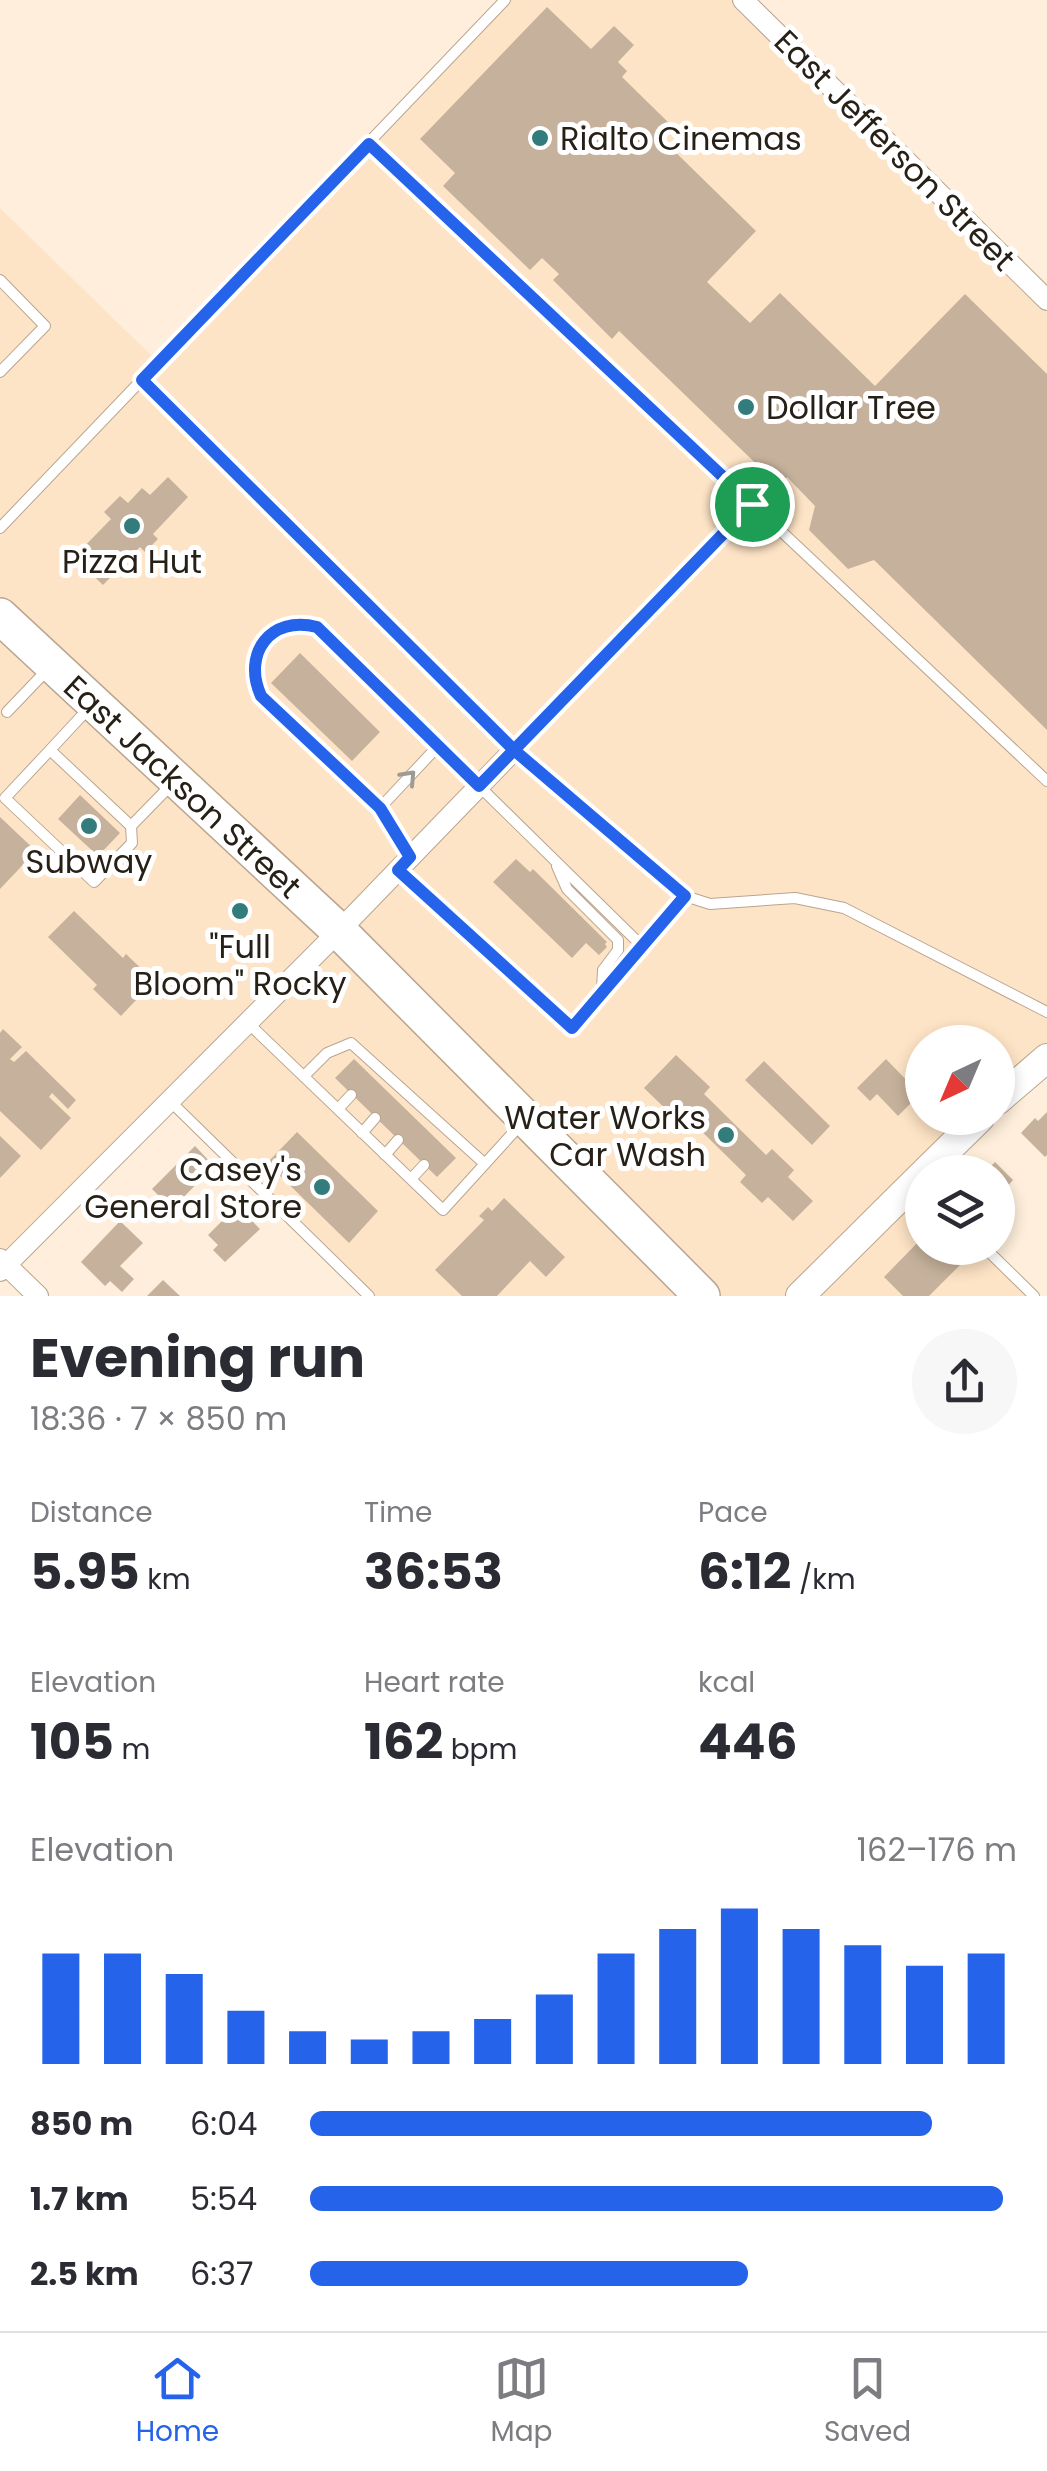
<!DOCTYPE html>
<meta charset="utf-8">
<style>
:root{--surface:#fff;--page:#f7f7f7;--text:#2b2b33;--muted:#7c7c81;--line:#e1e1e2;--accent:#2563eb}
body{margin:0;font-family:Poppins,sans-serif;background:var(--page);color:var(--text);height:100vh;display:flex;flex-direction:column;font-size:38px;white-space:nowrap}
*{box-sizing:border-box;margin:0}
p{font-size:32px;color:var(--muted)}
.icon{flex:none;width:55px;height:55px;fill:none;stroke:currentColor;stroke-width:2;stroke-linecap:round;stroke-linejoin:round}
.map{position:relative;height:1296px;overflow:hidden}
.side{display:flex;flex-direction:column;background:var(--surface);flex:1}
.side>*{flex:none}
.needle{width:65px;rotate:224deg}
.fabs{position:absolute;left:905px;top:1025px;display:grid;gap:20px}
.fabs a{display:grid;place-items:center;width:110px;height:110px;border-radius:50%;background:var(--surface);box-shadow:0 5px 15px #0003;font-size:50px}
.pin{position:absolute;display:grid;place-items:center;width:85px;height:85px;color:#fff;margin:-42px;border:5px solid #fff;border-radius:50%;box-shadow:0 2px 10px #0007}
.round{display:grid;place-items:center;flex:none;width:105px;height:105px;border-radius:52px;background:var(--page)}
.head{display:flex;align-items:center;justify-content:space-between;height:170px;padding:0 30px}
h1{font-size:55px;font-weight:700;line-height:75px}
.stats{display:grid;grid-template-columns:repeat(3,1fr);gap:15px;height:170px;padding:10px 30px}
.stats div{display:grid;align-content:center}
.stats b{font-size:50px;font-weight:700}
.stats small{font-size:28px;font-weight:400}
.stats p{font-size:28px}
.chart{height:280px;padding:20px 30px}
.chart p{display:flex;justify-content:space-between}
.chart svg{width:100%;height:180px;margin-top:10px;stroke:var(--accent);stroke-width:6}
ul{padding:0 30px;list-style:none;font-size:32px}
li{display:grid;grid-template-columns:160px 120px 1fr;align-items:center;height:75px}
li i{height:25px;border-radius:12px;background:var(--accent)}
.tabs{display:flex;justify-content:space-around;align-items:center;height:140px;border-top:2px solid var(--line);background:var(--surface);font-size:28px;color:var(--muted)}
.tabs a{display:grid;justify-items:center;gap:5px}
.tabs .on{color:var(--accent)}
.map>svg:first-child{display:block}
.built{fill:#fee4c6}
.building{fill:#c6b29c}
.lines{fill:none;stroke-linecap:round;stroke-linejoin:round}
.lane-casing{stroke:#b9a58f;stroke-width:12}
.street-casing{stroke:#b9a58f;stroke-width:22}
.secondary-casing{stroke:#b9a58f;stroke-width:30}
.highway-casing{stroke:#b9a58f;stroke-width:38}
.lane{stroke:#fff;stroke-width:10}
.street{stroke:#fff;stroke-width:20}
.secondary{stroke:#fff;stroke-width:28}
.highway{stroke:#fff;stroke-width:35}
.oneway{stroke:#9e9b97}
.route-casing{stroke:#fff;stroke-width:20}
.route{stroke:#2563eb;stroke-width:12}
.poi-dot{fill:#337c7c;stroke:#fff;stroke-width:4}
.labels{text-anchor:middle;dominant-baseline:central;stroke-width:10;stroke-linejoin:round;paint-order:stroke}
.poi-label{font-size:32px;fill:#272017;stroke:#fff}
.street-label{font-size:32px;fill:#272017;stroke:#fff}
</style>
<div class="map">
<svg width="1047" height="1296" viewBox="0 0 1047 1296">
<rect width="100%" height="100%" fill="#feeedb"/>
<path class="built" d="M504 0H738L1047 305V1058L998 1100V1042H922V1118H980L922 1186V1248H985L1034 1296H369L170 1101 0 1271V208L158 362Z"/>
<path class="building" d="M547 7 591 49 614 26 634 45 618 62 627 71 622 77 671 125 660 137 756 231 707 282 750 323 780 293 875 386 965 294 1047 374V730L874 560 848 569 809 530 815 506 787 477 779 486 619 331 612 339 553 280 559 274 542 258 530 270 443 186 455 173 420 139Z
M168 477 188 497 153 534 158 539 145 552 140 547 103 585 74 557 111 519 104 512 120 496 128 503 142 488 150 495Z
M300 653 380 732 352 761 271 683Z
M80 795 120 833 98 856 58 819Z
M0 817 36 851 0 889Z
M516 859 530 872 533 869 607 942 605 944 607 947 599 955 586 943 572 958 493 882Z
M74 911 123 958 126 954 154 981 121 1016 93 989 97 985 48 937Z
M3 1029 22 1047 10 1059 14 1062 26 1051 76 1100 68 1109 52 1093 49 1097 71 1118 41 1150 0 1111V1033Z
M676 1055 710 1087 704 1094 766 1155 772 1149 794 1170 788 1177 813 1201 793 1221 768 1197 762 1203 740 1182 746 1175 685 1115 679 1122 644 1088Z
M354 1059 456 1158 437 1177 335 1078Z
M886 1059 920 1094 898 1116 877 1094 870 1101 857 1088Z
M764 1061 830 1126 812 1145 745 1080Z
M1047 1112V1155L1045 1157 1021 1133 1035 1118 1038 1121Z
M297 1132 378 1211 349 1243 267 1163Z
M0 1136 21 1156 0 1178Z
M195 1146 214 1166 172 1209 152 1189Z
M995 1162 1013 1180 998 1197V1172H985Z
M504 1198 565 1257 546 1277 530 1261 497 1296H462L435 1270 484 1220 479 1216 488 1207 492 1211Z
M237 1206 260 1229 225 1262 213 1250 218 1245 208 1235Z
M120 1221 143 1243 120 1266 134 1279 122 1292 110 1281 105 1286 81 1262Z
M922 1238V1248H946L962 1263 929 1296H903L884 1277Z
M163 1280 180 1296H147Z"/>
<g class="lines">
<g class="lane-casing">
<path id="lane" d="M369 144 1047 781
M0 280 45 326 0 372
M142 380 514 750 685 896 710 904 795 898 844 908 1047 1012
M0 528 505 0
M89 708 50 750 131 826 172 784
M7 712 48 669
M50 750 5 798 94 882 132 843 131 826
M514 750 752 504
M380 808 438 746
M557 866 567 889 618 940V950L603 970 602 990
M398 870 572 1027 641 945 317 627C270 615 242 654 261 696L380 808 410 856
M641 945 685 896
M248 1023 443 1210 522 1123
M305 1075 327 1053 351 1043 485 1164
M170 1101 369 1296
M338 1109 351 1095
M362 1133 375 1118
M385 1155 398 1140
M411 1179 424 1165
M985 1248 1034 1296"/>
</g>
<g class="street-casing">
<path id="street" d="M743 0 1047 300
M0 1259 38 1296
M0 1271 339 931 514 750"/>
</g>
<g class="secondary-casing">
<path id="secondary" d="M998 1100 1047 1058
M925 1172 980 1118
M800 1296 922 1175"/>
</g>
<g class="highway-casing">
<g id="highway">
<path id="s1" d="M0 616 339 931 702 1296"/>
</g>
</g>
<use href="#lane" class="lane"/>
<use href="#street" class="street"/>
<use href="#secondary" class="secondary"/>
<use href="#highway" class="highway"/>
</g>
<defs><path id="oneway-chevron" d="M-2-3.5L2.5 0L-2 3.5" fill="none" stroke-width="1.6" stroke-linecap="round" stroke-linejoin="round" transform="scale(2.5)"/></defs>
<use class="oneway" href="#oneway-chevron" transform="translate(409 777) rotate(-47)"/>
<g class="lines">
<g class="route-casing">
<path id="route" d="M752 504 514 750 479 786 317 627C270 615 242 654 261 696L380 808 410 857 398 870 572 1028 685 896 514 750 142 380 369 144 752 504"/>
</g>
<use href="#route" class="route"/>
</g>
<g class="poi-dot">
<circle cx="540" cy="138" r="10"/>
<circle cx="746" cy="407" r="10"/>
<circle cx="132" cy="526" r="10"/>
<circle cx="89" cy="826" r="10"/>
<circle cx="240" cy="911" r="10"/>
<circle cx="726" cy="1135" r="10"/>
<circle cx="322" cy="1187" r="10"/>
</g>
<g class="labels">
<g class="poi-label">
<text x="560" y="138" text-anchor="start">Rialto Cinemas</text>
<text x="766" y="407" text-anchor="start">Dollar Tree</text>
<text x="132" y="561">Pizza Hut</text>
<text x="89" y="861">Subway</text>
<text x="240" y="946">"Full<tspan x="240" dy="37">Bloom" Rocky</tspan></text>
<text x="706" y="1117" text-anchor="end">Water Works<tspan x="706" dy="37">Car Wash</tspan></text>
<text x="302" y="1169" text-anchor="end">Casey's<tspan x="302" dy="37">General Store</tspan></text>
</g>
<g class="street-label">
<text transform="translate(895 150) rotate(45)">East Jefferson Street</text>
<text stroke="none"><textPath href="#s1" startOffset="250">East Jackson Street</textPath></text>
</g>
</g>
</svg>
<div class="fabs">
<a><svg class="needle" viewBox="-14 -14 28 28"><path d="M0-13l5 13h-10z" fill="#e53935"/><path d="M0 13l5-13h-10z" fill="#7c7c81"/></svg></a>
<a><svg class="icon" aria-label="layers" viewBox="0 0 24 24"><path d="M12 4l9 5-9 5-9-5zM3 14l9 5 9-5"/></svg></a>
</div>
<div class="pin" style="left:752px;top:504px;background:#1e9e55"><svg class="icon" aria-label="arrive" viewBox="0 0 24 24"><path d="M6 21V4h12l-3 4 3 4H6"/></svg></div>
</div>
<section class="side">
<div class="head"><div><h1>Evening run</h1><p>18:36 · 7 × 850 m</p></div><a class="round"><svg class="icon" aria-label="share" viewBox="0 0 24 24"><path d="M12 15V3M7 8l5-5 5 5M5 13v7h14v-7"/></svg></a></div>
<div class="stats">
<div><p>Distance</p><b>5.95<small> km</small></b></div>
<div><p>Time</p><b>36:53</b></div>
<div><p>Pace</p><b>6:12<small> /km</small></b></div>
</div>
<div class="stats">
<div><p>Elevation</p><b>105<small> m</small></b></div>
<div><p>Heart rate</p><b>162<small> bpm</small></b></div>
<div><p>kcal</p><b>446</b></div>
</div>
<div class="chart"><p><span>Elevation</span>162–176 m</p>
<svg viewBox="0 0 160 44" preserveAspectRatio="none"><path d="M5 44V17M15 44V17M25 44V22M35 44V31M45 44V36M55 44V38M65 44V36M75 44V33M85 44V27M95 44V17M105 44V11M115 44V6M125 44V11M135 44V15M145 44V20M155 44V17"/></svg>
</div>
<ul>
<li><b>850 m</b>6:04<i style="width:88%"></i></li>
<li><b>1.7 km</b>5:54<i style="width:98%"></i></li>
<li><b>2.5 km</b>6:37<i style="width:62%"></i></li>
</ul>
</section>
<nav class="tabs">
<a class="on"><svg class="icon" aria-label="home" viewBox="0 0 24 24"><path d="M3 11l9-7 9 7M6 9v11h12V9"/></svg>Home</a>
<a><svg class="icon" aria-label="map" viewBox="0 0 24 24"><path d="M3 6l6-2 6 2 6-2v14l-6 2-6-2-6 2zM9 4v14M15 6v14"/></svg>Map</a>
<a><svg class="icon" aria-label="saved" viewBox="0 0 24 24"><path d="M7 4h10v16l-5-4-5 4z"/></svg>Saved</a>
</nav>
